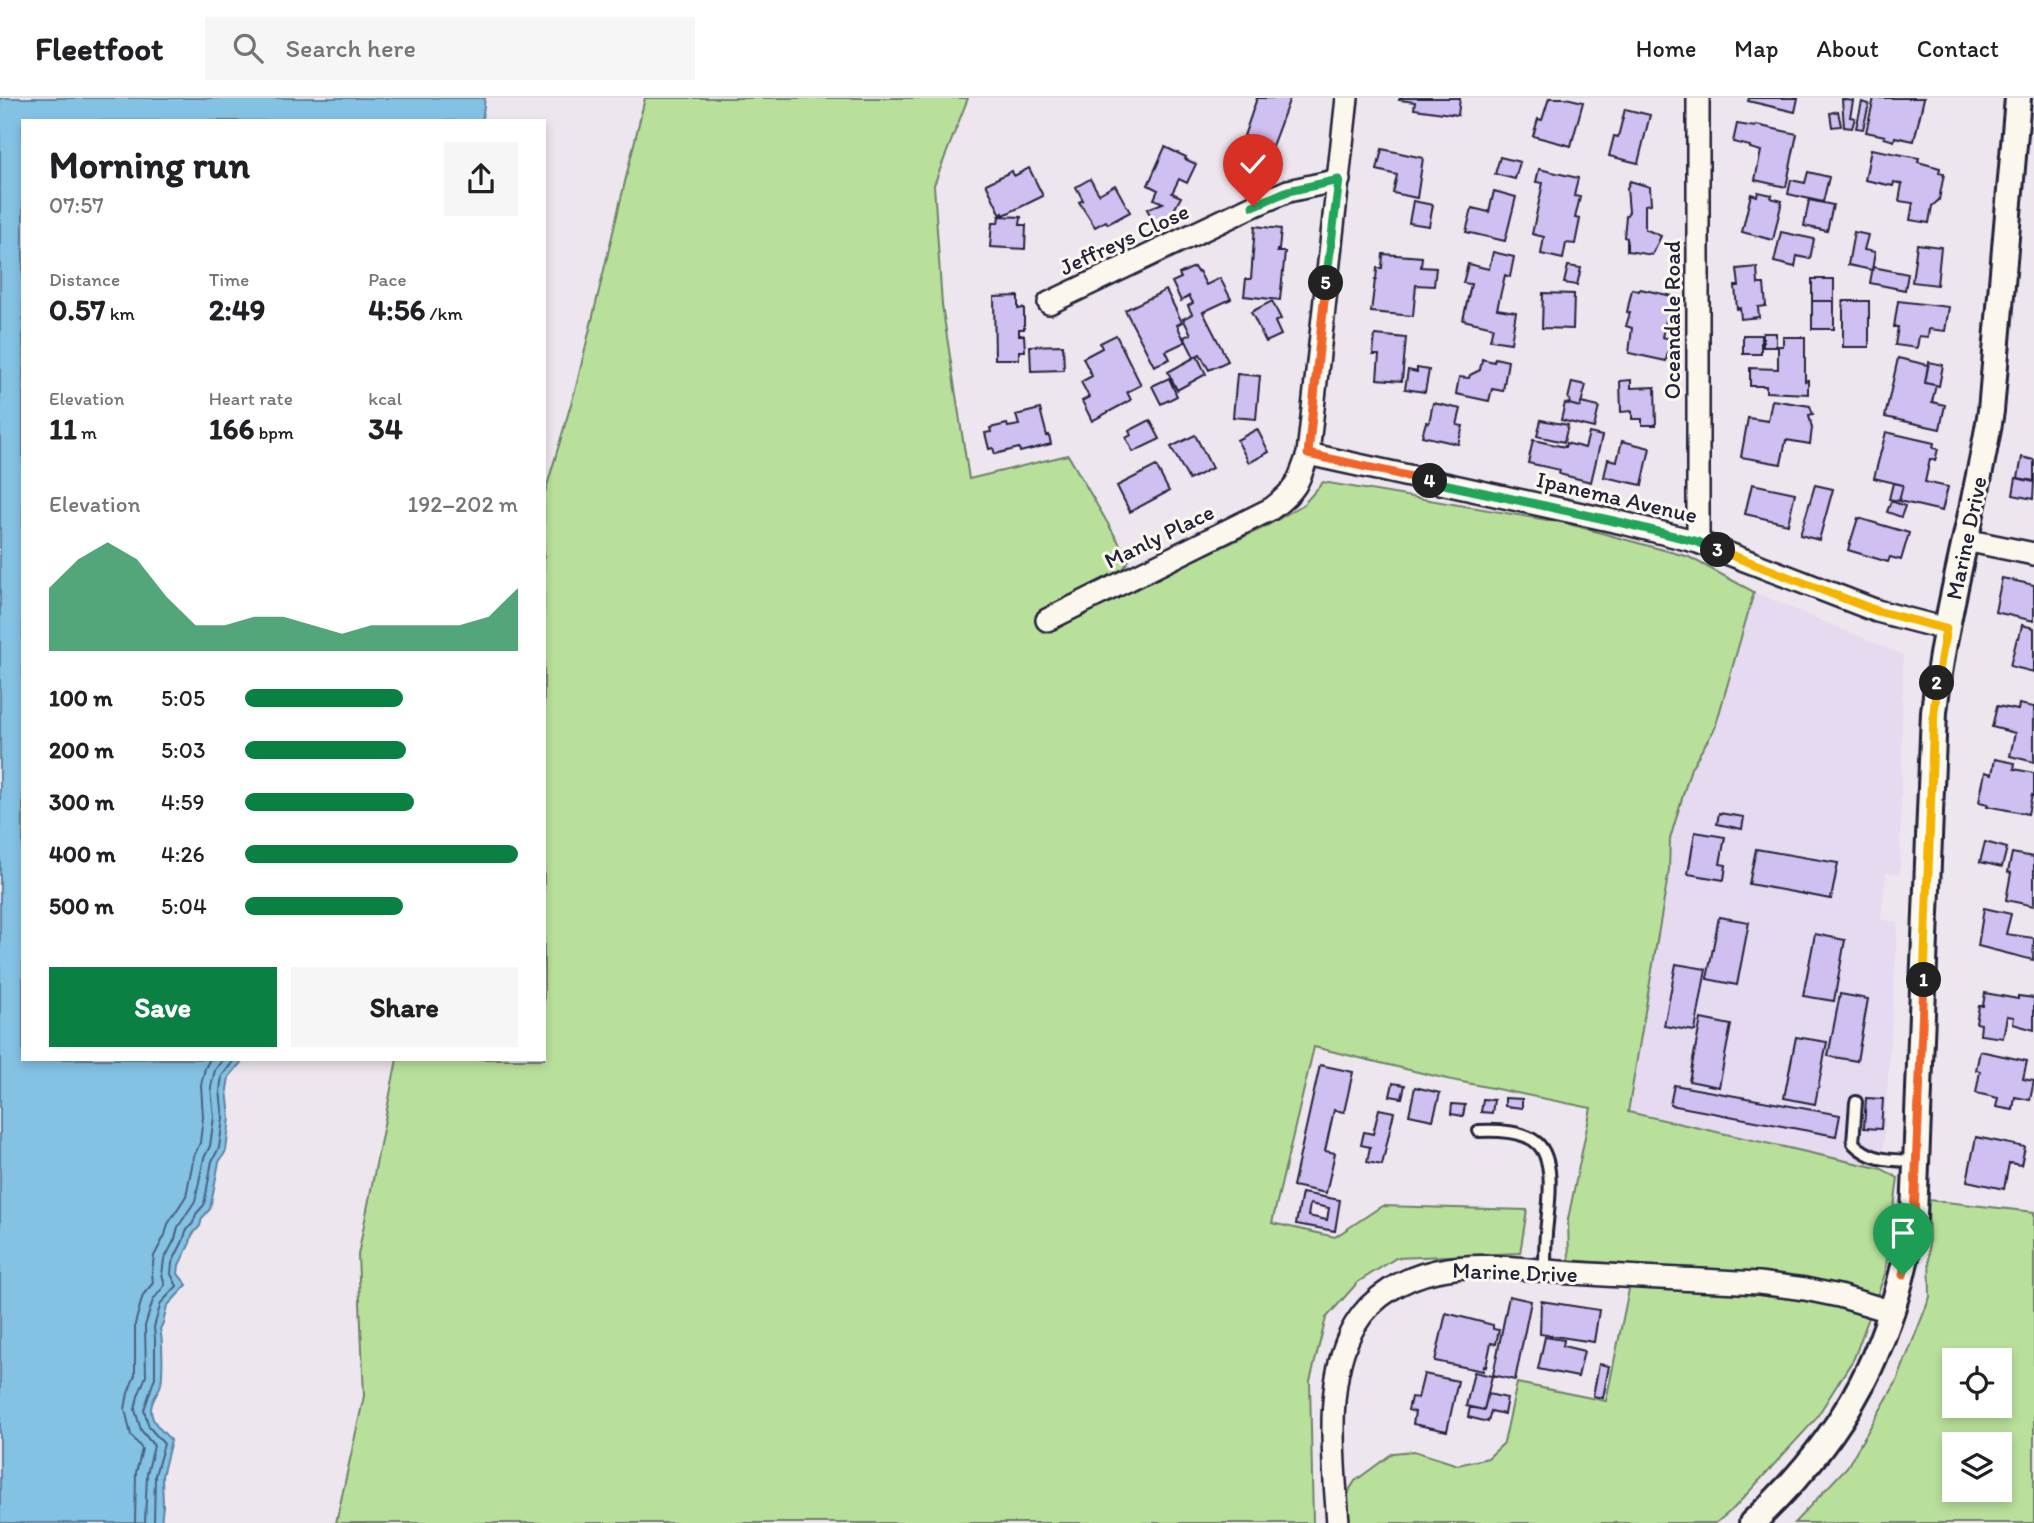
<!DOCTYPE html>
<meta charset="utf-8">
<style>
:root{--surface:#fff;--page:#f6f6f6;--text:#202124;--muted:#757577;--line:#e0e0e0;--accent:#0b8043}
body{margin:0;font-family:Itim,sans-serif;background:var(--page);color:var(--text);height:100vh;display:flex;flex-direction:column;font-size:26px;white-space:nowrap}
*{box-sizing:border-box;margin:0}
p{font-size:23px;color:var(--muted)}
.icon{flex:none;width:38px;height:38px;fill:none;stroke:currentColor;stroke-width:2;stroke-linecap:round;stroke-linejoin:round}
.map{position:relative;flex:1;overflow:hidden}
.panel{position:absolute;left:21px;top:21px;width:525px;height:942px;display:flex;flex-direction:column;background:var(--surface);border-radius:0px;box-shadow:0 4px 10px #0003}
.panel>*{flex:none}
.buttons{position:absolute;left:1942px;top:1250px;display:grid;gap:14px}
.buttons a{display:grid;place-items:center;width:70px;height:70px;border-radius:0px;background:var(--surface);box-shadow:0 4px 10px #0003;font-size:35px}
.pin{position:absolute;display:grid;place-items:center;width:60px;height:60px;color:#fff;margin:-72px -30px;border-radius:50% 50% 50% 0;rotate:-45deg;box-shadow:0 0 7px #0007}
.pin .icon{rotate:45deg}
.km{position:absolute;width:35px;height:35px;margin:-18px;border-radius:50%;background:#222;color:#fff;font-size:19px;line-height:35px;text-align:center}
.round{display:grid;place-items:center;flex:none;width:74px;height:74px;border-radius:0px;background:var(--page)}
.head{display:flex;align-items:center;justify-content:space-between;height:119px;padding:0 28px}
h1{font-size:38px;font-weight:700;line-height:52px}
.stats{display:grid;grid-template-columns:repeat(3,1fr);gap:10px;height:119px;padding:7px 28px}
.stats div{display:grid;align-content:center}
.stats b{font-size:30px;font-weight:700}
.stats small{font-size:19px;font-weight:400}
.stats p{font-size:19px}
.chart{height:196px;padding:14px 28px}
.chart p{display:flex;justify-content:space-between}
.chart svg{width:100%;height:126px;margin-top:7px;fill:var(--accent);opacity:.7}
.action{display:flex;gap:14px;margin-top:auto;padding:14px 28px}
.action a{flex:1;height:80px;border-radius:0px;background:var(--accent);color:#fff;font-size:28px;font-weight:700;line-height:80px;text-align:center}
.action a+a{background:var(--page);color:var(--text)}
ul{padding:0 28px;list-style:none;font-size:23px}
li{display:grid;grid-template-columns:112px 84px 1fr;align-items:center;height:52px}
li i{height:18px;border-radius:9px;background:var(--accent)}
header{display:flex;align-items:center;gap:42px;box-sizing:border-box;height:98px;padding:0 35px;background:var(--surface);border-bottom:2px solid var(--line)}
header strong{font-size:33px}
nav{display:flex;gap:38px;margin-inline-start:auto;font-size:24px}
.search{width:490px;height:63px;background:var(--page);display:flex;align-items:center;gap:18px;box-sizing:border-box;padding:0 24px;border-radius:0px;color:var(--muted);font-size:26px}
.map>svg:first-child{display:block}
.built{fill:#e5daef}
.green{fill:#b9e09b;stroke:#6e816b;stroke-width:2;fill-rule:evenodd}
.water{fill:#84c2e4;stroke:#5d82a0;stroke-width:2}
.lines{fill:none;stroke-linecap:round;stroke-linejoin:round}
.shore{stroke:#49627f;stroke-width:2}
.building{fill:#d0bff1;stroke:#22223b;stroke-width:2;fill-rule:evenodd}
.service-casing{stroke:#22223b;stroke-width:16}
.minor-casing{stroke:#22223b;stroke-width:26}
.tertiary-casing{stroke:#22223b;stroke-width:30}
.service{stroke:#fbf7ec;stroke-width:10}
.minor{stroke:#fbf7ec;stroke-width:21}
.tertiary{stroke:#fbf7ec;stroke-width:24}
.split-1-casing{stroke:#fff;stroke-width:14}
.split-2-casing{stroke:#fff;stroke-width:14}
.split-3-casing{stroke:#fff;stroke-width:14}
.split-4-casing{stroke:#fff;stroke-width:14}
.split-5-casing{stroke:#fff;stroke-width:14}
.split-6-casing{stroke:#fff;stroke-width:14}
.split-1{stroke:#f0652b;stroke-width:9}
.split-2{stroke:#f5b400;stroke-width:9}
.split-3{stroke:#f5b400;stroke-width:9}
.split-4{stroke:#22a559;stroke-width:9}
.split-5{stroke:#f0652b;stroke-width:9}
.split-6{stroke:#22a559;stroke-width:9}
.labels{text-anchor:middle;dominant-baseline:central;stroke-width:6;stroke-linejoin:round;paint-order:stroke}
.street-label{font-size:23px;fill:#22223b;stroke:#fbf7ec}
</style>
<header>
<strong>Fleetfoot</strong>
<div class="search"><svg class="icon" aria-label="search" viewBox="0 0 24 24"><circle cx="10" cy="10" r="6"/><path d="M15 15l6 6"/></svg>Search here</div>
<nav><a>Home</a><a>Map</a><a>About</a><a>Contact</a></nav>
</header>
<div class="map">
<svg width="2034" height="1425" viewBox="0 0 2034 1425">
<rect width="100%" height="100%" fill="#eee6ee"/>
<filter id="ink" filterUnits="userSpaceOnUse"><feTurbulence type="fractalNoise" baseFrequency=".0143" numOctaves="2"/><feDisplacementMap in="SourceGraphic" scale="14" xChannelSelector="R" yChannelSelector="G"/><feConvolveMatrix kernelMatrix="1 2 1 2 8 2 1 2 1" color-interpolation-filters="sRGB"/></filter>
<g filter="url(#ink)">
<path class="built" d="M1754 494 1903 557 1900 776 1886 775 1881 821 1898 825 1882 1071 1628 1015 1669 772 1670 741 1691 670 1715 630Z"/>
<path class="green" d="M645 0H968L934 87 942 207 969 381 1068 357 1129 462 1100 506 1265 429 1304 406 1323 384 1565 425 1689 459 1754 494 1715 630 1691 670 1670 741 1669 772 1628 1014 1882 1071 1898 1080 1885 1176 1854 1260 1815 1322 1734 1410 1716 1425H1349L1347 1401 1350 1391 1355 1383 1393 1355 1414 1353 1458 1367 1488 1360 1504 1345 1517 1285 1606 1303 1634 1167 1569 1162 1568 1121 1591 1010 1447 981 1314 949 1272 1125 1335 1139 1382 1108 1527 1112 1520 1155 1396 1160 1358 1184 1326 1220 1310 1283 1313 1425H336L364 1298 358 1157 397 961H544V398L576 289Z
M1928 1102 2034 1114V1425H1794L1847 1369 1897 1283 1930 1199ZM1955 1262H2000V1307H1955ZM1955 1346H2000V1391H1955Z"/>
<path class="water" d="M0 0H485L482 23H23V961H244L229 979 227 991 230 1020 226 1053 219 1064 210 1111 202 1120 200 1128 192 1137 190 1145 179 1167 178 1176 187 1187 167 1208 163 1225 160 1231C163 1242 163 1275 161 1286 159 1293 154 1299 152 1306 147 1321 162 1333 171 1342L162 1378 163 1408 161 1425H0Z"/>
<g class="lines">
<path class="shore" d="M135 1425 136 1375 142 1351 131 1337 125 1311 128 1295 135 1277V1226L143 1197 153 1185 152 1174 154 1158 165 1137 168 1126 186 1098 194 1058 200 1045 203 1019 201 987 205 970 210 961
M145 1425 147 1376 154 1348 141 1332 135 1312 138 1298 146 1278 145 1228 153 1202 165 1187 162 1176 164 1162 175 1141 178 1129 195 1103 204 1060 210 1048 214 1019 211 989 215 972 223 961
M154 1425 155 1377 164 1346 149 1329 144 1312 155 1279V1241L154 1229 161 1205 177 1188 171 1176 172 1165 183 1143 186 1133 193 1125 196 1116 204 1107 212 1063 219 1050 223 1020 220 992 222 978 235 961"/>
</g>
<path class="building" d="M1257 0H1290L1272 48 1244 38Z
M1400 0H1460L1458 17 1414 11 1415 4 1399 2Z
M1549 0H1566L1583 4 1571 48 1533 38 1538 21 1542 22Z
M1749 0H1798L1795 14 1748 3Z
M1874 0H1924L1914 43 1895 39 1894 43 1884 40 1885 38 1866 34Z
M1842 1 1853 3 1850 19 1855 20 1852 30 1844 29Z
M1862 4 1869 6 1863 31 1856 30Z
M1625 11 1650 17 1638 65 1609 58 1614 38 1618 39Z
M1838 13 1841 28 1832 29 1830 15Z
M1737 26 1755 29 1756 27 1797 36 1786 89 1755 82 1761 53 1750 50V48L1733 44Z
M1165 49 1186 59 1185 61 1196 66 1187 85 1179 81 1172 95 1181 99 1175 110 1179 120 1157 130 1147 111 1163 105 1154 101 1158 92 1148 87Z
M1382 51 1423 60 1417 100 1393 95 1397 77 1377 72Z
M1871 51 1919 60 1918 64 1940 70 1939 75 1944 76 1939 102 1932 108 1929 125 1910 122 1913 105 1899 103 1902 86 1894 84 1893 88 1865 82Z
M1500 59 1520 64 1515 81 1495 76Z
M1029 70 1043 98 1004 117 1003 115 1001 117 986 86 1012 73 1014 78Z
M1539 71 1578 80 1574 98 1580 99 1575 120 1580 121 1575 146 1566 145 1563 161 1541 156 1544 139 1532 136 1543 85 1536 84Z
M1808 74 1829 79 1823 104 1788 96 1791 82 1805 85Z
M1090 81 1099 96 1115 87 1130 114 1108 126 1106 123 1095 129 1079 104 1083 102 1076 89Z
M1630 83 1650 89 1651 106 1645 107V131L1661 138 1652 157 1627 153V140L1624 139 1626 118 1629 114 1627 90Z
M1494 93 1516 99 1505 143 1466 134 1472 110 1489 114Z
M1758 94 1772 97 1771 100 1782 103 1773 142 1742 134 1751 96 1757 98Z
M1809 102 1833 107 1827 133 1804 128Z
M1413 103 1433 107 1429 128 1409 125Z
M999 118 1021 119 1020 127H1026L1025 151 990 149 992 125H998Z
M1255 128 1281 131 1279 152H1277V154H1285L1280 202 1244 198 1246 181H1251Z
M1781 134 1814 141 1810 161 1797 158 1795 169 1774 164Z
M1854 134 1868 137 1864 152 1875 154 1872 172 1848 167Z
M1917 146 1941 149 1937 187 1912 184Z
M1493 154 1514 159 1510 179 1505 177 1497 211 1516 214 1511 245 1490 242 1493 229 1463 222 1471 186 1463 185 1468 166 1489 171Z
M1383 156 1422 159 1421 169 1436 170 1434 188 1416 187 1413 218 1371 214 1375 182H1376L1377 170H1382Z
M1568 168 1581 170 1577 187 1564 185Z
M1194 169 1197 174 1199 173 1206 187 1220 180 1231 201 1203 214 1228 263 1209 272 1200 256 1194 259 1184 239 1191 236 1183 221 1192 216 1188 208 1193 205 1189 198 1181 203 1172 184 1181 180 1179 176Z
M1757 169 1758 186H1764L1766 208 1758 209 1759 219 1741 221 1740 210 1737 211 1735 188H1739L1737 171Z
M1873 169 1908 176 1905 192 1870 185Z
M1812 181H1834V203H1812Z
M1632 191 1639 193 1640 191 1672 198 1662 239 1671 241 1666 263 1629 255 1632 230 1626 228 1630 215 1627 214Z
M1166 192 1182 224 1177 227 1185 244 1166 253 1170 261 1154 268 1125 212Z
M1543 195 1574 196 1573 231 1542 230Z
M1018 198V211L1024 210V231H1019V237H1024L1025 253H1019V261H995L994 199Z
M1272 203 1281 221 1275 224 1281 237 1266 244 1251 214Z
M1812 203H1834V231H1812Z
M1843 203H1869V249H1843Z
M1898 203 1949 209 1945 233 1929 231 1928 239 1919 238 1917 250 1895 247 1898 229H1894Z
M1763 235H1776V249H1763Z
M1116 237 1141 287 1127 294 1131 302 1092 323 1082 303 1089 299 1081 284 1092 278 1083 260 1102 250 1100 245Z
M1375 237 1406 240 1402 283 1377 281 1379 257H1373Z
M1743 237H1761V256H1743Z
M1783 239H1805V283L1808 282V296L1766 294V288H1750V270L1778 271V248H1783Z
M1063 247 1064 272 1031 273 1030 248Z
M1197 258 1206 276 1177 292 1168 274Z
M1495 260 1508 263 1503 293 1492 291 1489 303 1456 296 1459 279 1469 280 1470 277 1480 272 1482 261 1494 264Z
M1898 260 1928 267 1925 285 1936 287 1932 304 1945 307 1940 331 1885 319Z
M1929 264 1943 267 1939 288 1925 285Z
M1417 270 1429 272 1425 294 1405 291 1408 272 1417 274Z
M1237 276 1260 278 1256 321 1233 319Z
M1169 280 1177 298 1161 306 1152 288Z
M1631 282V290L1655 289 1656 327H1642V321H1632V313L1621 314 1620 283Z
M1572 284 1586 287 1580 309 1569 306 1570 302 1568 301Z
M1772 302 1810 308 1813 316 1809 317 1812 330 1810 346 1786 342 1781 366 1741 359 1748 320 1768 323Z
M1433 305 1461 311 1457 327 1463 328 1458 346 1422 338 1426 324 1429 325Z
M1565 305 1580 309 1581 305 1599 309 1594 330 1561 322Z
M1040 311 1047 338 1049 337 1051 346 1020 354 1019 350 995 356 993 350 989 351 985 335 991 334 990 330 1007 326 1008 329 1019 327 1016 317Z
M1150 322 1160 341 1133 354 1126 340 1131 337 1129 333Z
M1541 322 1568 327 1564 344 1537 338Z
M1257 331 1269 354 1249 365 1237 342Z
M1886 334 1934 345 1933 350 1938 351 1935 363 1930 361 1925 384 1948 389 1942 413 1899 403 1903 387 1874 380Z
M1589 335 1602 338 1591 384 1559 376 1560 372 1528 365 1533 342 1565 349 1566 345 1585 350Z
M1195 337 1212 370 1189 382 1171 349Z
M1622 343 1650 350 1642 387 1604 379 1608 361 1617 363Z
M2022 359 2034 362V383L2018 380Z
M1156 368 1169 393 1130 414 1117 388Z
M2016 380 2034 384 2033 401 2013 397Z
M1893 385 1903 387 1899 403 1889 401Z
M1752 386 1795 395 1788 426 1745 416Z
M1815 387 1833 391 1819 442 1800 437Z
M1891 403 1905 408 1901 419 1887 414Z
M1858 420 1909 435 1901 462 1890 459 1888 464 1848 452Z
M2002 480 2034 487V523L1995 514Z
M2022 527 2034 530V574L2010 568 2017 540H2019Z
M2019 606 2034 609V664L2010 658 2015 635 1992 629 1997 608 2018 612Z
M1995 661 2015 665 2014 671 2034 675V698L2032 697 2028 716 1987 708 1988 706 1979 704 1985 674 1992 676Z
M1719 715 1744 719 1742 731 1717 726Z
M1695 734 1725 739 1720 766 1726 767 1724 782 1688 776Z
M1985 744 2007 750 2002 769 1980 764Z
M1756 751 1838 765 1831 801 1749 786Z
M2012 755 2034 759V808L2006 802 2011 775 2008 774Z
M1984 810 2011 816 2006 836 2034 840 2033 862 1978 848Z
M1719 819 1749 824 1737 887 1707 881Z
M1815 836 1845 842 1834 903 1803 898Z
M1676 866 1706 871 1695 933 1664 928Z
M1985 895 2018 901V898L2034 900V932L2013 926 2014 919 2007 918 2003 940 1980 937 1981 926 1976 925 1979 908H1983Z
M1840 896 1868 901 1857 963 1828 958Z
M1701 921 1731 927 1719 989 1689 983Z
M1796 939 1827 944 1815 1006 1784 1000Z
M1980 953 2027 963 2023 981 2034 983 2030 1002 2015 999 2013 1012 1996 1009 1998 1000 1976 995 1980 973 1976 972Z
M1320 967 1353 974 1344 1014 1334 1012 1325 1053 1335 1055 1326 1095 1293 1088Z
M1393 985 1405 987 1402 1000 1390 998Z
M1674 987 1840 1017 1836 1038 1670 1007Z
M1415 989 1440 995 1433 1022 1409 1017Z
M1505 1000 1522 1001V1010L1505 1008Z
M1866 1000 1883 1001 1881 1031 1864 1030Z
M1483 1001 1494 1002 1492 1015 1481 1014Z
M1452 1006 1465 1007 1463 1018 1451 1016Z
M1379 1011 1394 1014 1382 1067 1367 1064 1370 1049 1361 1047 1364 1034 1373 1036Z
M1976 1039 2025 1049 2021 1067 2009 1065 2004 1091 1967 1083Z
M1302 1095 1340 1102 1335 1133 1296 1126ZM1310 1106 1329 1110 1327 1122 1308 1118Z
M1509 1198 1531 1203 1515 1282 1493 1277Z
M1541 1203 1599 1212 1594 1244 1540 1236Z
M1446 1215 1493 1227V1231L1499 1232 1496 1246 1491 1245 1486 1269 1484 1268 1483 1273 1435 1263Z
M1545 1239 1564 1242 1563 1248 1584 1253 1578 1279 1538 1271Z
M1599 1266 1609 1268 1603 1300 1593 1298Z
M1474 1274 1492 1278 1484 1312 1466 1308Z
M1424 1276 1458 1283 1447 1333 1413 1326 1415 1314 1408 1312 1411 1299 1418 1300Z
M1488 1296 1507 1300 1504 1316 1491 1313 1488 1324 1468 1319 1470 1309 1484 1312Z"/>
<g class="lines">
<g class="service-casing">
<path id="service" d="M1856 1004 1853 1045C1872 1064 1891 1062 1917 1063
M1479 1033C1496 1032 1524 1033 1537 1045 1557 1063 1548 1110 1546 1135 1545 1147 1545 1160 1545 1173"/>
</g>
<g class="minor-casing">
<path id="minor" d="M1698 0V444
M1049 205 1253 108 1288 93 1339 82
M1308 356 1623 425 1698 444 1877 513 1946 531
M1965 442 2034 456
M1047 522 1271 411C1296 392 1298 386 1308 356L1347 0
M1338 1425C1334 1366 1323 1280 1355 1227 1372 1198 1404 1180 1436 1173 1481 1163 1528 1172 1573 1175 1635 1179 1697 1182 1759 1185L1805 1191 1839 1198 1893 1214"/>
</g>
<g class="tertiary-casing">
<path id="tertiary" d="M1752 1425C1849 1334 1893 1248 1914 1117L1934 614C1945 512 1975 414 1991 313L2018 0"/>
</g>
<use href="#service" class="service"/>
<use href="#minor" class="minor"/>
<use href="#tertiary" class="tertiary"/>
</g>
</g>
<g class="lines" filter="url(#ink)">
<g class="split-1-casing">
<path id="split-1" d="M1903 1177 1914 1118 1924 882"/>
</g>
<g class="split-2-casing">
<path id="split-2" d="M1924 882 1934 614 1937 585"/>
</g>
<g class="split-3-casing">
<path id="split-3" d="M1718 452 1877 513 1946 531 1937 585"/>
</g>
<g class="split-4-casing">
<path id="split-4" d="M1430 383 1623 425 1698 444 1718 452"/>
</g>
<g class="split-5-casing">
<path id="split-5" d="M1326 185 1308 356 1430 383"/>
</g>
<g class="split-6-casing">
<path id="split-6" d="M1253 108 1288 93 1339 82 1326 185"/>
</g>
<use href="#split-1" class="split-1"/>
<use href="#split-2" class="split-2"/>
<use href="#split-3" class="split-3"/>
<use href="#split-4" class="split-4"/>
<use href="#split-5" class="split-5"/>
<use href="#split-6" class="split-6"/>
</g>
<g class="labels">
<g class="street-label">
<text transform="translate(1124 141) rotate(-25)">Jeffreys Close</text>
<text transform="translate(1672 222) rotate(-90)">Oceandale Road</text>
<text transform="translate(1617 399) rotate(13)">Ipanema Avenue</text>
<text transform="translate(1159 438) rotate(-26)">Manly Place</text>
<text transform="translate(1966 440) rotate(-78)">Marine Drive</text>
<text transform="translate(1515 1174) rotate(2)">Marine Drive</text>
</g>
</g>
</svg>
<div class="buttons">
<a><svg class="icon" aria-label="locate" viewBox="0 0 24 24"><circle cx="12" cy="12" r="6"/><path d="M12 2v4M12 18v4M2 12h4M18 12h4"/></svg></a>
<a><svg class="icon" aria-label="layers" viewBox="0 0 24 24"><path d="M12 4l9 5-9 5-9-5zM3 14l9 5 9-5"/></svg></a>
</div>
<div class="pin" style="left:1903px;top:1177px;background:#1e9e55"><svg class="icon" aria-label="arrive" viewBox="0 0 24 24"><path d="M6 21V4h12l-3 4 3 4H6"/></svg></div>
<div class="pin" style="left:1253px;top:108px;background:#d93025"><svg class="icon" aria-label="check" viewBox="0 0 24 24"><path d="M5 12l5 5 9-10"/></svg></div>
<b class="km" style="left:1924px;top:882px">1</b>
<b class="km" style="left:1937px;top:585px">2</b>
<b class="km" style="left:1718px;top:452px">3</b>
<b class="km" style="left:1430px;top:383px">4</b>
<b class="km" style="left:1326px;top:185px">5</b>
<section class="panel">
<div class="head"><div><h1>Morning run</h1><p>07:57</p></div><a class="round"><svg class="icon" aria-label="share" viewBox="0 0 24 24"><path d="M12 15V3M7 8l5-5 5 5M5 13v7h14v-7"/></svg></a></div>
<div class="stats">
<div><p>Distance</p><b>0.57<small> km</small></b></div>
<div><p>Time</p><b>2:49</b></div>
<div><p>Pace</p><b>4:56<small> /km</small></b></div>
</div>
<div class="stats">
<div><p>Elevation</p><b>11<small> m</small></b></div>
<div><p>Heart rate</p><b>166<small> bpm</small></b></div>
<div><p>kcal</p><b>34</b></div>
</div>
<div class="chart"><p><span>Elevation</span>192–202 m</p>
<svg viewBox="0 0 160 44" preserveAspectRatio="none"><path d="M0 44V22L10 12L20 6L30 12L40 25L50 35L60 35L70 32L80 32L90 35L100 38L110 35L120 35L130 35L140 35L150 32L160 22V44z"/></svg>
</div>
<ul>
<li><b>100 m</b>5:05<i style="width:58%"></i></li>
<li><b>200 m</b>5:03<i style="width:59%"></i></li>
<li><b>300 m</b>4:59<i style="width:62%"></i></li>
<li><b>400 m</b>4:26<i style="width:100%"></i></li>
<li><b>500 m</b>5:04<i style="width:58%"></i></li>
</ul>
<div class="action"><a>Save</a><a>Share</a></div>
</section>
</div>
